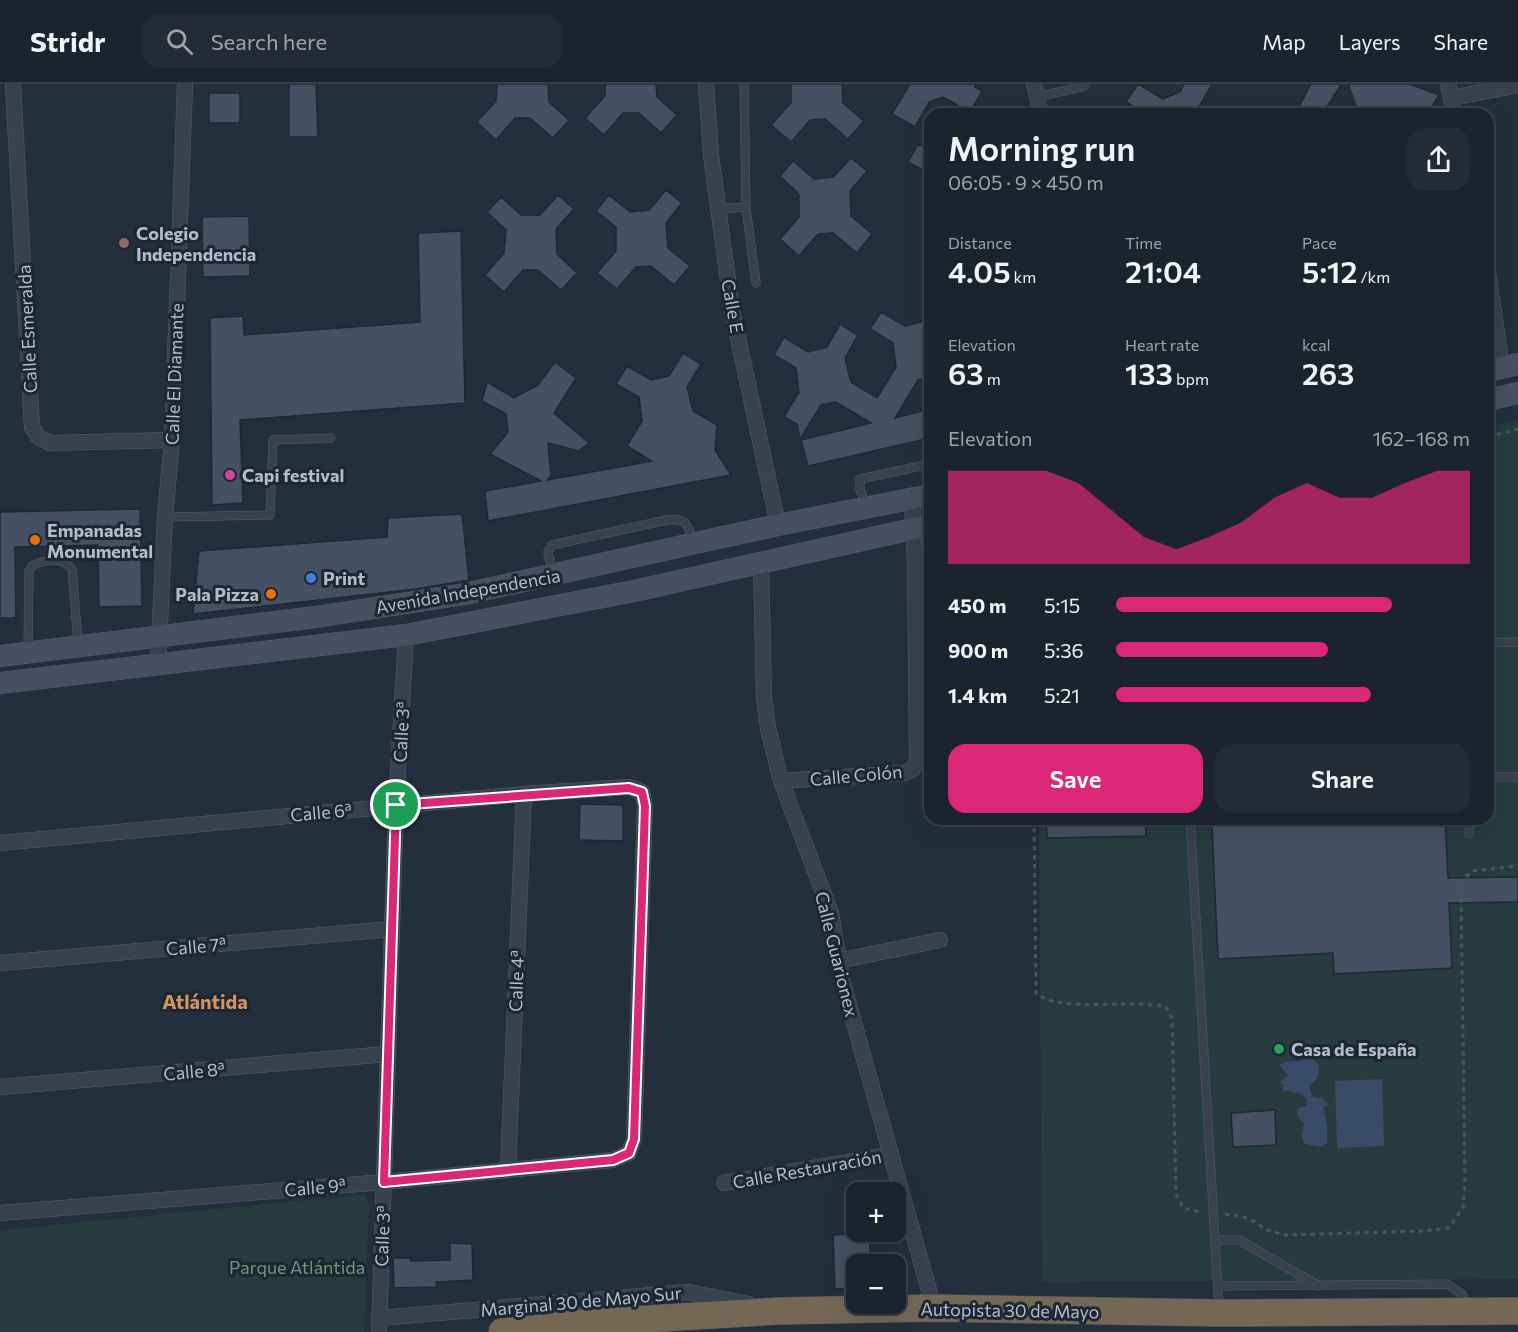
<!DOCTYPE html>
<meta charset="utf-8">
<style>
:root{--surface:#1b232e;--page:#242b36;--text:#f1f3f6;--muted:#a0a4aa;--line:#39404a;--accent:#db2777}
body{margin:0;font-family:Commissioner,sans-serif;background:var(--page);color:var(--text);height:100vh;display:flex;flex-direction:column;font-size:22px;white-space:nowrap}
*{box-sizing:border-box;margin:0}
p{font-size:20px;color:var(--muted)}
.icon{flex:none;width:33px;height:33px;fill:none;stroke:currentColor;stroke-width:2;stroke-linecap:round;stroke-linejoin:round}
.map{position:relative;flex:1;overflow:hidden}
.details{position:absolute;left:924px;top:24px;width:570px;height:717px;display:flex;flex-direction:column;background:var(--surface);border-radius:18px;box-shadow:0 6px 24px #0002,0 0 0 2px var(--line)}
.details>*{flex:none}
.buttons{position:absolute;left:846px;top:1098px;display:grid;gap:12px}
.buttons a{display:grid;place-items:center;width:60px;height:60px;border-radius:12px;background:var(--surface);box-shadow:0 6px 24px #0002,0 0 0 2px var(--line);font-size:30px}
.pin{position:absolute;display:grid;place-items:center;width:51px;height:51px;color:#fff;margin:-26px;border:3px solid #fff;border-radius:50%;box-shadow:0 2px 6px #0007}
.round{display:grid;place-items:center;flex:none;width:63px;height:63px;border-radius:18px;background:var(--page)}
.summary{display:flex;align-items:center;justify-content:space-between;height:102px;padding:0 24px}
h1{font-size:33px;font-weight:600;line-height:45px}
.figures{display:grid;grid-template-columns:repeat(3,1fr);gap:9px;height:102px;padding:6px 24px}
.figures div{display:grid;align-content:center}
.figures b{font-size:30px;font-weight:600}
.figures small{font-size:16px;font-weight:400}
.figures p{font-size:16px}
.chart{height:168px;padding:12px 24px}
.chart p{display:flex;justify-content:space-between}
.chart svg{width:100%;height:108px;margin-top:6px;fill:var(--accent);opacity:.7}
.button{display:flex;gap:12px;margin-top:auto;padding:12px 24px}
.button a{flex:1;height:69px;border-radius:18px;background:var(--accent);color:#fff;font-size:24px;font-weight:600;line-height:69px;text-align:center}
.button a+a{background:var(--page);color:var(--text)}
ul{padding:0 24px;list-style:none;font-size:20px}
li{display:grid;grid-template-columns:96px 72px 1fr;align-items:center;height:45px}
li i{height:15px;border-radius:8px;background:var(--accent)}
header{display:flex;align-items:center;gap:36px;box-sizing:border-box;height:84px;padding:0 30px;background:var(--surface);border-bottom:2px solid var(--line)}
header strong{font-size:28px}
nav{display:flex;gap:33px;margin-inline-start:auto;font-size:21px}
.search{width:420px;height:54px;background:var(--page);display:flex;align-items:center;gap:15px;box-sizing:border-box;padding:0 21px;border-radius:18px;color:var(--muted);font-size:22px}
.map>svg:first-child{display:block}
.green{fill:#263c3f}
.water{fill:#394c67}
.building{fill:#455162;stroke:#1f2835;stroke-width:1.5}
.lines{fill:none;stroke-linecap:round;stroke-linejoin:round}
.lane-casing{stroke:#565f6c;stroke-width:9}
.street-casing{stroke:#565f6c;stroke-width:16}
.secondary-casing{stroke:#565f6c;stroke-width:22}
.highway-casing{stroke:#434c59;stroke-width:28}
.path{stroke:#44595c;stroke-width:3;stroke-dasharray:4.5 4.5;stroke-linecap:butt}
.lane{stroke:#38414e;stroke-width:8}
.street{stroke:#38414e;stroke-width:15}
.secondary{stroke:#465061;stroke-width:21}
.highway{stroke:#746855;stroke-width:27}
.route-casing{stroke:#fff;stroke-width:12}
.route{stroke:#db2777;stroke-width:8}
.education-dot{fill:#8d6e63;stroke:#1d2633;stroke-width:2}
.hotel-dot{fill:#d1479c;stroke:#1d2633;stroke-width:2}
.food-dot{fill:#e8710a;stroke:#1d2633;stroke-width:2}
.shop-dot{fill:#3f7fe0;stroke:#1d2633;stroke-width:2}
.leisure-dot{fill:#2e9e5b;stroke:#1d2633;stroke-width:2}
.labels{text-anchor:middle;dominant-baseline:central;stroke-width:6;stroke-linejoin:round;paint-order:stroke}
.poi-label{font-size:18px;font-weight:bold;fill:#b4bcc9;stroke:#1d2633;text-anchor:start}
.street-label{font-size:18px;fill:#b4bcc9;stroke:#1d2633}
.park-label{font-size:18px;fill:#6b9a76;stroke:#1d2633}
.neighbourhood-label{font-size:20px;font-weight:bold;fill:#d59563;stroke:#1d2633}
</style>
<header>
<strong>Stridr</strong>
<div class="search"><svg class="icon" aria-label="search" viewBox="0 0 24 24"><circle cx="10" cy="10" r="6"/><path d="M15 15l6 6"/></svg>Search here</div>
<nav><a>Map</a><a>Layers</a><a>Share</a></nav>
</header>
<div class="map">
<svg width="1518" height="1248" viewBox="0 0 1518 1248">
<rect width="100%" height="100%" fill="#242f3e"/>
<path class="green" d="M1518 336V1195L1042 1198 1039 735H1488V343Z
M356 1111 365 1112 369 1120 364 1248H0V1148L4 1146Z"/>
<path class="water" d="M1306 975 1315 976 1319 982 1318 993 1309 1003 1313 1013 1320 1014 1321 1012 1328 1021 1323 1023 1327 1042V1059L1321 1063 1304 1060 1302 1051 1304 1040 1297 1031 1298 1024 1306 1022 1307 1017 1302 1010 1282 1006 1284 1001 1280 998 1288 991 1279 981C1288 975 1298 979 1306 975Z
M1382 995 1384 1062 1337 1064 1335 997Z"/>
<path class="building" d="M289 0H316L318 53H289Z
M497 0H548L549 18 569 36 553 54 530 34H515L496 56 477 38 496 17Z
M605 0H656L657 13 677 31 661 49 639 29H623L604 51 585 34 605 12Z
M791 0H842L843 19 864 37 848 55 825 35 810 36 791 58 771 41 791 19Z
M910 0H975V3L982 7 970 28 943 13 929 18 915 43 892 30Z
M1138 0 1163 15 1180 8 1184 0H1212L1200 21 1202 30H1145L1126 18Z
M1311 0H1341L1323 30H1295Z
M1348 0H1410L1439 11 1428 30H1410L1401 25 1390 30H1359Z
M209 9H240V39H209Z
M918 60 930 66V90L908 78Z
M851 74 867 87 850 107 851 132 872 150 857 169 833 149 818 150 799 172 780 155 799 133V110L780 92 793 77 814 95 833 93Z
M666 106 682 119 666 139 668 164 690 182 674 201 651 182 636 183 617 205 597 189 616 167V143L596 127 609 111 630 128 649 126Z
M558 111 574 125 556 145 557 170 577 189 561 206 538 186H523L504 208 485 191 504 169 506 146 487 128 501 113 521 131H540Z
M249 132 250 192 203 193 202 133Z
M461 147 465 319 240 336 243 419 212 421 210 234 243 232 244 251 420 238 418 149Z
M881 228 905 242 930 236V293L918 296 895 334 930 325V354L808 382 801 356 871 339 836 318 821 321 800 355 797 340 784 333 799 308 796 284 774 271 784 253 808 268 827 263 840 240 858 251 845 274 851 298 877 314 896 283 893 259 870 245Z
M683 269 701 280 687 303 693 327 717 341 715 366 731 391 488 437 485 407 541 397 490 370 508 348 506 330 482 317 487 298 514 314 538 301 555 278 576 294 554 329 589 359 579 367 548 359 551 392 547 396 652 377 627 362 642 337 639 313 616 300 627 282 651 296 669 292Z
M140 425 142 522 99 523 98 461 15 463 16 534H0V428Z
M462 430 469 496 416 505 193 530 199 467 387 453 388 434Z
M580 720 623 721V757L579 756Z
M1046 735H1145L1146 752 1047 754Z
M1357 735H1445L1448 794 1518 793V818L1449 819 1452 884 1334 890 1333 869 1218 875 1212 742Z
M1275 1026 1276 1061 1233 1063 1231 1029Z
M869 1149 871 1180H856V1204L835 1205 833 1151Z
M450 1159 472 1160 473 1196 436 1198 437 1203 394 1204 393 1174H411V1177L450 1176Z"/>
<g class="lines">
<g class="lane-casing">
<path id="lane" d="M744 0 746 123
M1037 13 1084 2
M718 125 746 123 756 199
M866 423 860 405V395L930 380
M165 433 270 431 273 356 331 354
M552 488 548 468 552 461 667 436C688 433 687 442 694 459
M1488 559 1518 558
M28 567 29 487 32 482C45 475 63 473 72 485L78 559
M1488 693H1518
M1190 735 1219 1225
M1469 750 1470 735
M1216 1156H1239L1319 1202
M1218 1202 1447 1200 1462 1210 1468 1223"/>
</g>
<g class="street-casing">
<path id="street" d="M13 0 32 343 38 353 50 359 172 356
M706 0 711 71 732 226 778 441
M1034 0 1041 30
M1448 0 1454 30
M1451 14 1518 1
M1488 188 1502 284
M761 479 764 613 768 644 781 697 831 829 842 896 934 1224
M158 580 165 433 172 356 185 0
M781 697 905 689 913 685 917 677 915 479 912 415
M0 759 524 710 629 703 642 708 645 721 634 1055 629 1069 613 1076 384 1098 0 1129
M838 877 940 856
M0 879 392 845
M0 1003 388 970
M508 1084 524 710
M724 1099 891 1071
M379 1234 688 1208 749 1220
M379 1248 396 721 406 551"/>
</g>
<g class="secondary-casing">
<path id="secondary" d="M1488 287 1518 280
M1488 316 1518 309
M0 572 316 533 465 510 778 441 930 411
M0 599 406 551 634 507 930 441"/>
</g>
<g class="highway-casing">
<path id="highway" d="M502 1248 580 1239 780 1227 934 1224 1219 1229 1518 1227"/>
</g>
<path class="path" d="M1488 353 1518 345
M1034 735 1036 909C1061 930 1130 914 1166 923L1172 934 1176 1110 1183 1124 1200 1128
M1225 1130 1248 1134 1267 1146 1285 1151 1424 1147 1448 1144 1463 1124 1465 1101 1461 809 1465 794 1472 787 1518 782"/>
<use href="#lane" class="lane"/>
<use href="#street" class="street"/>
<use href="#secondary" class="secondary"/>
<use href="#highway" class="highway"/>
</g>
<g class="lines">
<g class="route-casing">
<path id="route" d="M629 704 642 708 645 722 634 1055 629 1069 613 1076 384 1098 396 721Z"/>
</g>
<use href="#route" class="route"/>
</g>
<circle class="education-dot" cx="124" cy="159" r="6"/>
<circle class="hotel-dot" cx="230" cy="391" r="6"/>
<g class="food-dot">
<circle cx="35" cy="456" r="6"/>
<circle cx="271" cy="510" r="6"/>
</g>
<circle class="shop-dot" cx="311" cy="494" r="6"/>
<circle class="leisure-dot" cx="1279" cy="965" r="6"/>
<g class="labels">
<g class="poi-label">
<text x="136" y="149">Colegio<tspan x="136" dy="21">Independencia</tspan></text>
<text x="242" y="391">Capi festival</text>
<text x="47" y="446">Empanadas<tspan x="47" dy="21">Monumental</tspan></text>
<text x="323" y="494">Print</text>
<text x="259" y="510" text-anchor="end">Pala Pizza</text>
<text x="1291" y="965">Casa de España</text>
</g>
<g class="street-label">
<text transform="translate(733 222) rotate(80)">Calle E</text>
<text transform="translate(27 245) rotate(-93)">Calle Esmeralda</text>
<text transform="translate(174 290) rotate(-88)">Calle El Diamante</text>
<text transform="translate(468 507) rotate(-10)">Avenida Independencia</text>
<text transform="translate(401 648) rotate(-87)">Calle 3ª</text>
<text transform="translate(856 691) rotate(-5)">Calle Colón</text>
<text transform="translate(321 728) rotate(-5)">Calle 6ª</text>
<text transform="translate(196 862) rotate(-5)">Calle 7ª</text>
<text transform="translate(837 870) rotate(76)">Calle Guarionex</text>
<text transform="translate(516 897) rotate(-88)">Calle 4ª</text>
<text transform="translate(194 987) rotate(-5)">Calle 8ª</text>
<text transform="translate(807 1085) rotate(-10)">Calle Restauración</text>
<text transform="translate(315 1103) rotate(-5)">Calle 9ª</text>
<text transform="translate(382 1152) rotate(-88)">Calle 3ª</text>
<text transform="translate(581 1217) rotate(-5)">Marginal 30 de Mayo Sur</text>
<text transform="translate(1010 1226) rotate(1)">Autopista 30 de Mayo</text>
</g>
<g class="park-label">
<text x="297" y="1183">Parque Atlántida</text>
</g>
<g class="neighbourhood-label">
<text x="205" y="917">Atlántida</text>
</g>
</g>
</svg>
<div class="buttons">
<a>+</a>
<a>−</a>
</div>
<div class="pin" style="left:396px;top:721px;background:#1e9e55"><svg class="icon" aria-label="arrive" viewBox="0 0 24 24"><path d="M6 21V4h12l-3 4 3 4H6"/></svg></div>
<section class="details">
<div class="summary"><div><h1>Morning run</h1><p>06:05 · 9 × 450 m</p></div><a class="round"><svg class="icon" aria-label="share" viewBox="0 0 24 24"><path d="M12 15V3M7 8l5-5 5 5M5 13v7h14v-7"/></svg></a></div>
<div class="figures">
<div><p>Distance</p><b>4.05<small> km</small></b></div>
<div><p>Time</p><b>21:04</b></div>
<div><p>Pace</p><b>5:12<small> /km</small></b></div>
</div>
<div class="figures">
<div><p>Elevation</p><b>63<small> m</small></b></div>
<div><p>Heart rate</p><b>133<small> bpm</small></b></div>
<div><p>kcal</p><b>263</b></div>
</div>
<div class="chart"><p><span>Elevation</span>162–168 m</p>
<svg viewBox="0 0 160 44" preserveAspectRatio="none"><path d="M0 44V6L10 6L20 6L30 6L40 11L50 22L60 33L70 38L80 33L90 27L100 17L110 11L120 17L130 17L140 11L150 6L160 6V44z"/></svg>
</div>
<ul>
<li><b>450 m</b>5:15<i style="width:78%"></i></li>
<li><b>900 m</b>5:36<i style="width:60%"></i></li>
<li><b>1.4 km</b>5:21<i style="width:72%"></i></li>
</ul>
<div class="button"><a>Save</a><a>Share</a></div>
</section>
</div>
